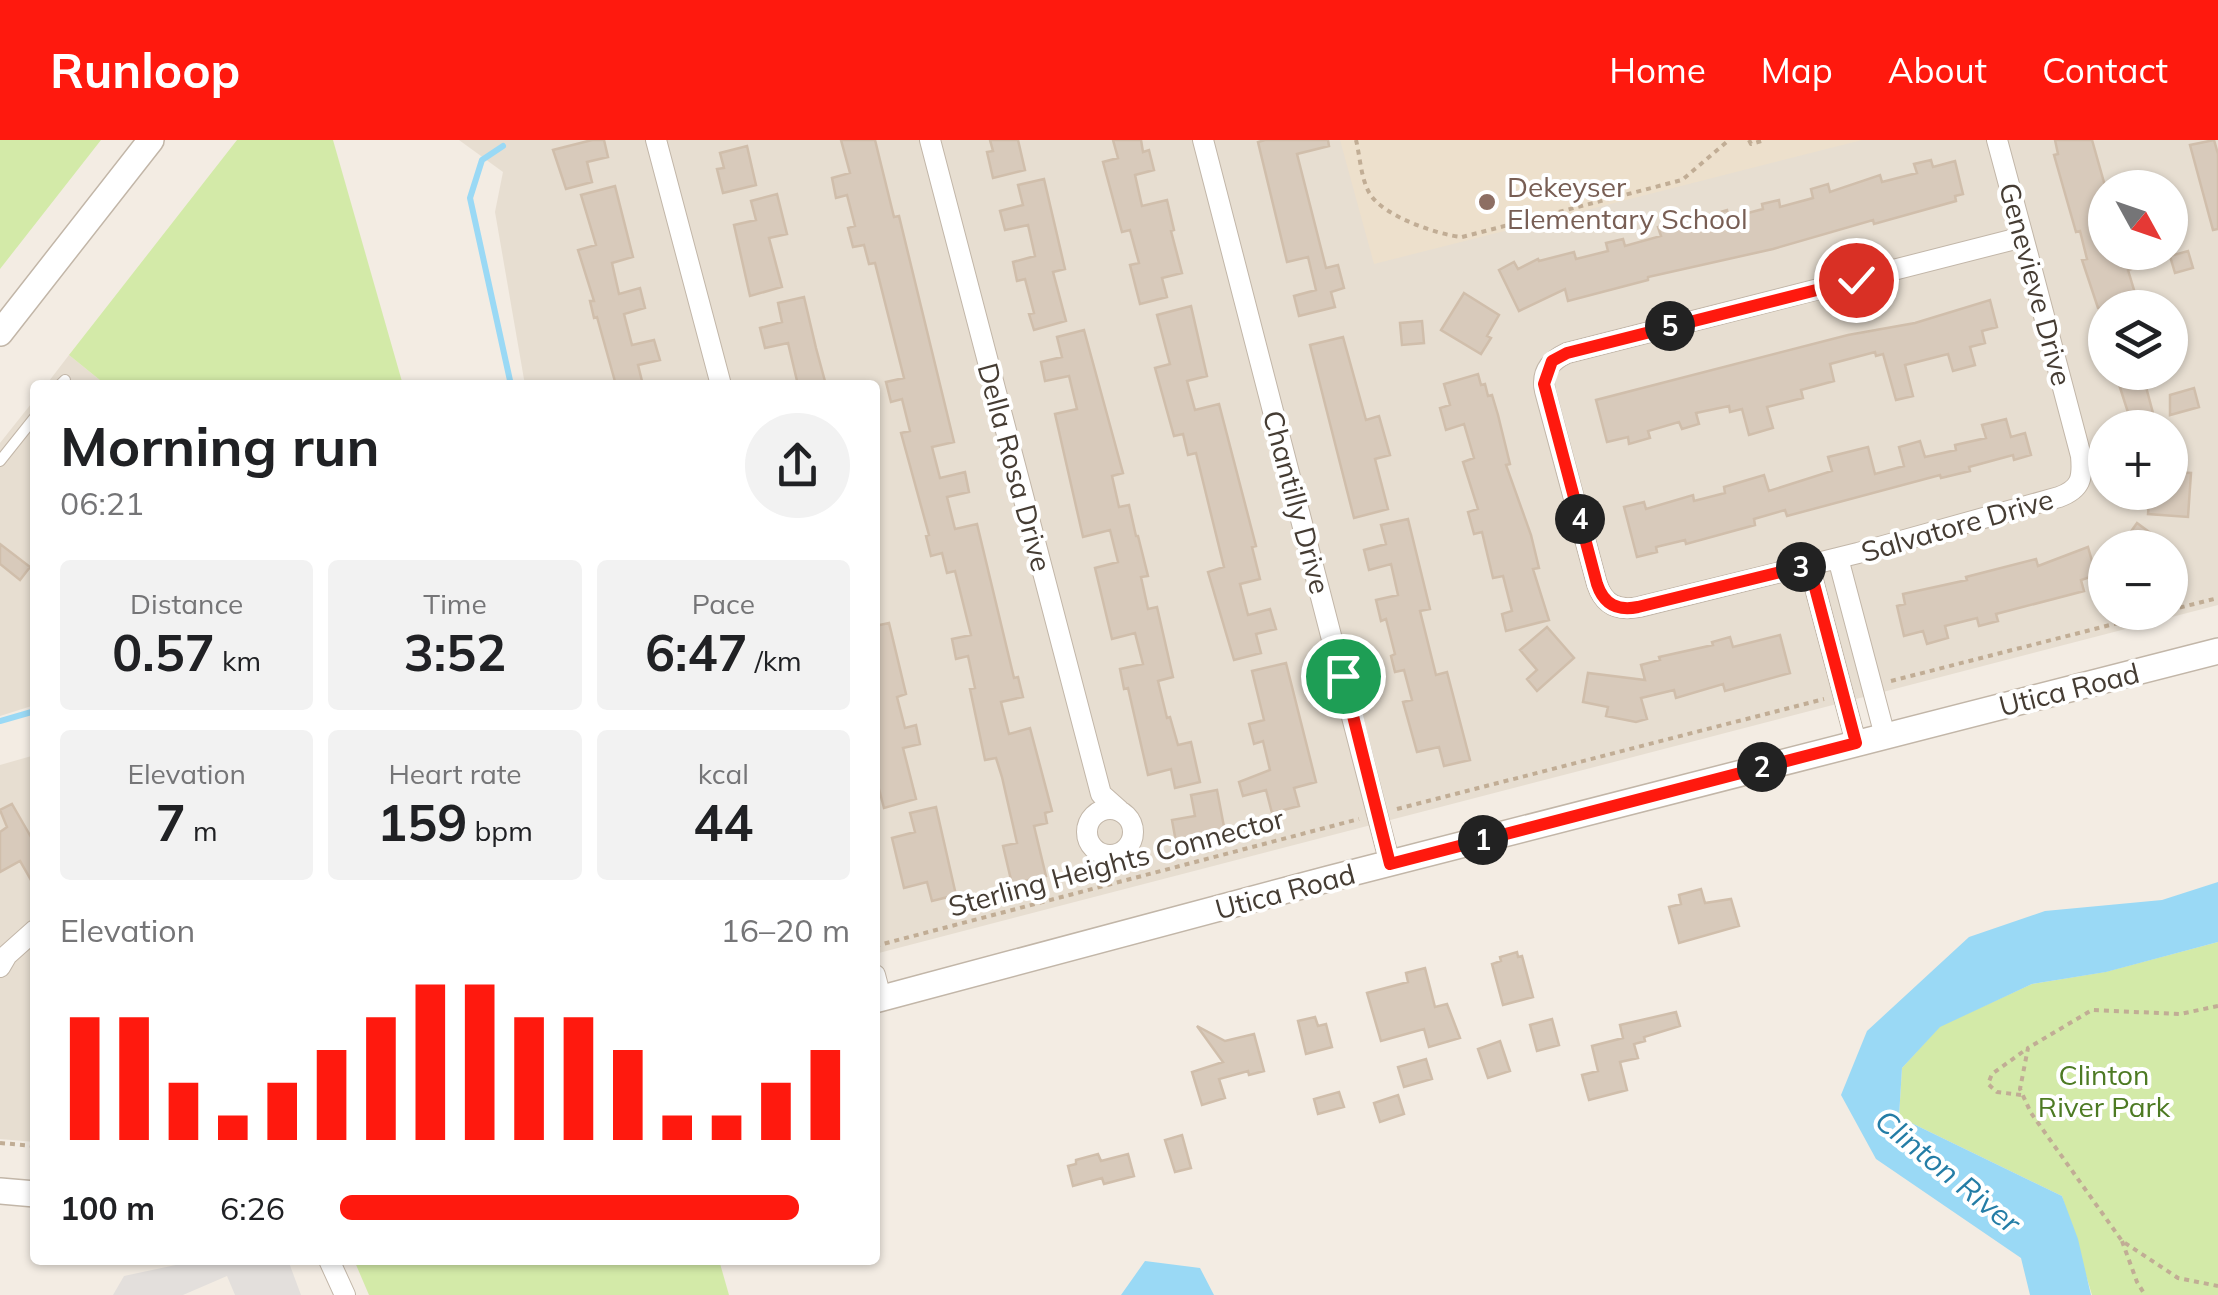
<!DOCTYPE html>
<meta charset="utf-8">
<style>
:root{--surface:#fff;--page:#f2f2f2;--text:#202124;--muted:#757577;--accent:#ff190e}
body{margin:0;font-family:Mulish,sans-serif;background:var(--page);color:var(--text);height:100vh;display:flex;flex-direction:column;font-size:38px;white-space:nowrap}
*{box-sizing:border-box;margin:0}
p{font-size:32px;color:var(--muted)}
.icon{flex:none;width:55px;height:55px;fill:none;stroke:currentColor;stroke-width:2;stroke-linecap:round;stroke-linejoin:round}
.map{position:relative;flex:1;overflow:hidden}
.sheet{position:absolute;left:30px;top:240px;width:850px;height:885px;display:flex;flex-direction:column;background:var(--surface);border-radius:10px;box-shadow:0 2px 8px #0004}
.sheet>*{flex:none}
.needle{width:65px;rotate:130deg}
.tools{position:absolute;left:2088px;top:30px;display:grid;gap:20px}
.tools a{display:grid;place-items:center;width:100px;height:100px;border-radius:50%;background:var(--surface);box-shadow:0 2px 8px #0004;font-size:50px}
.pin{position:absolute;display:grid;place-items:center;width:85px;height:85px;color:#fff;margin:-42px;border:5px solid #fff;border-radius:50%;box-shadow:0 2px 10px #0007}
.km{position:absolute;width:50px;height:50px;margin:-25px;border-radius:50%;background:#222;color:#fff;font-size:28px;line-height:50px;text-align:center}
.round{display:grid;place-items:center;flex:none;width:105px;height:105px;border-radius:52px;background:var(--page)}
.summary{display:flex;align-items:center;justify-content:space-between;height:170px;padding:0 30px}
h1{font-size:55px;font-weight:700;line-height:75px}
.figures{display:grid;grid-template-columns:repeat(3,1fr);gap:15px;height:170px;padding:10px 30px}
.figures div{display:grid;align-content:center;border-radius:10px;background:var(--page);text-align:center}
.figures b{font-size:50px;font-weight:700}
.figures small{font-size:28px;font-weight:400}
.figures p{font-size:28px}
.chart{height:280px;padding:20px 30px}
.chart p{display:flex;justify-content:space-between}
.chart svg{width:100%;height:180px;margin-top:10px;stroke:var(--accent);stroke-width:6}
ul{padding:0 30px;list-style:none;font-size:32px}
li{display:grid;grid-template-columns:160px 120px 1fr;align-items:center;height:75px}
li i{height:25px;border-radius:12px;background:var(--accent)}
header{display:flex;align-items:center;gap:60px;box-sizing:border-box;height:140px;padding:0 50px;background:var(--accent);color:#fff}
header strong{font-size:48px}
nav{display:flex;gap:55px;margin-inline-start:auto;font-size:35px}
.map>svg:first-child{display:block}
.residential{fill:#e7ded1;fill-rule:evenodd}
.education{fill:#ede0cc}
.green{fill:#d3eaa8}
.parking{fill:#e3dfdc}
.water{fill:#9ad9f5}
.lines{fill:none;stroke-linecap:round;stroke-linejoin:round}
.stream{stroke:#9ad9f5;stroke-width:6}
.building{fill:#d8cabb;stroke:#d0beab;stroke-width:2.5}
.service-casing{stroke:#c2b6a8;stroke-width:12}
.minor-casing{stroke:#c2b6a8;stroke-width:22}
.tertiary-casing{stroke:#c2b6a8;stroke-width:28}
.path{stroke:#c1ad95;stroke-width:4;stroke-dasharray:5 5;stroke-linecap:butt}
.service{stroke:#fff;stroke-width:10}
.minor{stroke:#fff;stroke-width:20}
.tertiary{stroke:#fff;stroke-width:25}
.route-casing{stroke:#fff;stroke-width:20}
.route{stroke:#ff190e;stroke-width:12}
.education-dot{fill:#8d6e63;stroke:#fff;stroke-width:4}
.labels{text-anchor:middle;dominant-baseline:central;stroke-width:8;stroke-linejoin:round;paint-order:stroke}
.education-label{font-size:28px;fill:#785e54;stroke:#fff;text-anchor:start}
.street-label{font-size:28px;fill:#453c33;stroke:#fff}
.park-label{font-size:28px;fill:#4d7a23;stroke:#fff}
.water-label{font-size:30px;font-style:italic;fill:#247da6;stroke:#fff}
</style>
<header>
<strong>Runloop</strong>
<nav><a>Home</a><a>Map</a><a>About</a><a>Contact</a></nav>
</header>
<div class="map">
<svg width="2218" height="1155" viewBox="0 0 2218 1155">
<rect width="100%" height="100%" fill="#f3ece3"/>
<path class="residential" d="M459 0H2218V465L875 814V245H525L495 72 503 32ZM2105 48H2170V112H2105ZM2105 168H2170V232H2105ZM2105 288H2170V352H2105ZM2105 408H2170V472H2105Z
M69 215 106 245H46Z
M35 259V565L0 576V303Z
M35 615V1002L0 999V625Z"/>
<path class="education" d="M1340 0H1862L1374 124Z"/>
<path class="green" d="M0 0H101L0 129Z
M237 0H333L403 245H106L69 215Z
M2218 802V1155H2092L2062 1056 1899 977 1902 928 1940 886 2032 844 2105 832Z
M354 1120H719L729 1155H369Z"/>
<path class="parking" d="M199 1120H288L301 1155H235L227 1136 183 1155H113L124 1136Z"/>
<path class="water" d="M2218 742V802L2106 832 2032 844 1940 887 1902 928 1899 977 2062 1056 2078 1099 2091 1155H2030L2021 1118 1876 1019 1841 955 1867 891 1969 797 2045 771 2162 760Z
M1145 1121 1200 1128 1214 1155H1121Z"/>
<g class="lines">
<path class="stream" d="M503 6 482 20 470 58 511 245
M0 581 35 571"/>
</g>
<path class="building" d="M592 0H604L608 17 587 22 592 42 566 49 553 10Z
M841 0H875L894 77 899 76 954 302 932 307 940 338 965 332 969 352 947 357 955 389 977 384 1014 538 1018 537 1023 557 1001 562 1009 594 1030 588 1052 671 1045 673 1047 683 1034 686 1046 736 1012 744 1003 706 1017 703 1002 637 996 618 985 620 970 549 975 548 968 516 956 519 952 499 971 495 955 431 947 433 942 413 931 416 926 396 929 395 901 293 910 291 902 259 891 262 886 242 904 238 875 123 869 124 864 105 853 107 848 88 855 86 847 55 836 58 832 38 850 33Z
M990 0H1018L1025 30 993 38 987 12 993 11Z
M1113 0H1141L1143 12 1149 10 1154 30 1135 35 1142 66 1167 60 1174 90 1171 91 1182 133 1162 138 1167 157 1140 164 1130 125 1139 123 1130 90 1122 92 1103 22 1118 18Z
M1265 0H1328L1329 6 1297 14 1326 128 1338 125 1344 148 1331 152 1335 167 1299 176 1294 156 1316 150 1308 117 1287 122 1258 2Z
M2055 0H2092L2105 46V112H2134L2138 127 2128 130 2134 150 2122 154 2125 168H2098L2082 120 2087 119 2080 91 2076 92 2054 15 2058 14Z
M2214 0 2218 14V89L2213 90 2190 5Z
M747 6 756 45 723 53 717 29 724 28 720 13Z
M1931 20 1933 27 1955 21 1963 54 1955 56 1956 61 1874 84 1873 80 1773 109 1648 137V140L1568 161 1565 149 1519 171 1499 130 1514 122 1518 129 1538 119 1539 121 1574 112 1576 119 1608 111 1606 103 1623 99 1625 106 1661 96 1658 87 1675 82 1677 90 1712 81 1710 75 1727 70 1729 78 1763 69 1762 64 1779 60 1780 67 1813 58 1811 49 1828 44 1830 52 1880 35 1882 42 1917 33 1914 24Z
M1044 39 1065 129 1053 132 1066 181 1034 190 1029 174 1034 173 1025 139 1017 141 1013 122 1035 116 1028 85 1005 90 1000 71 1023 65 1018 45Z
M615 46 633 117 612 123 619 154 640 148 645 168 624 174 632 205 654 200 660 220 638 225 643 245H616L597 177 594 178 590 161H594L578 110 596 105 581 55Z
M777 54 787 94 769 98 782 147 750 156 734 85 756 80 751 61Z
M2188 111 2193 128 2175 133 2170 116Z
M1464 153 1499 175 1487 196 1491 198 1481 214 1441 190Z
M804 157 816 208 826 245H798L788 203 765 208 760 188 782 182 778 163Z
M1990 160 1997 187 1982 191 1985 203 1970 207 1975 225 1953 231 1948 214 1905 225 1913 256 1896 260 1883 214 1876 216 1875 212 1830 224 1834 241 1801 250 1803 258 1767 267 1773 288 1749 295 1742 269 1730 272 1729 266 1696 273 1699 284 1682 289 1679 282 1648 291 1650 298 1629 304 1628 297 1607 302 1596 260 1848 195 1915 183Z
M1191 166 1207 236 1187 241 1195 270 1219 264 1256 406 1252 407 1260 439 1240 444 1248 475 1270 469 1276 489 1256 494 1261 513 1234 520 1208 432 1224 427 1196 313 1188 315 1183 294 1174 296 1155 228 1170 224 1157 175Z
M1422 181 1424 203 1402 205 1400 183Z
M1084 190 1123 333 1112 336 1119 367 1129 365 1136 396H1138L1148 436 1141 437 1148 469 1157 467 1173 537 1158 541 1167 578 1170 577 1178 605 1191 602 1200 642 1175 648 1171 629 1148 635 1128 548 1124 549 1120 529 1143 524 1135 493 1112 499 1095 428 1118 422 1110 390 1083 397 1055 274 1077 269 1069 236 1045 241 1041 222 1062 217 1057 197Z
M1343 197 1366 280 1379 276 1390 315 1375 319 1388 369 1354 378 1310 205Z
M2115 232H2142L2157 288H2133Z
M1478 234 1481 245 1485 244 1488 256 1492 255 1498 275 1510 324 1506 325 1531 395 1539 428 1533 429 1549 480 1506 491 1502 474 1512 471 1503 436 1493 438 1482 392 1474 394 1468 372 1478 369 1463 322 1474 318 1464 284 1446 290 1440 268 1450 265 1444 244Z
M2194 248 2199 267 2170 275V255Z
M2006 279 2011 297 2025 293 2031 315 2014 320 2013 315 1969 327 1970 331 1941 338 1940 335 1787 376 1785 370 1754 379 1755 385 1686 404 1685 400 1656 407 1657 412 1637 417 1624 367 1644 362 1646 369 1693 355 1694 361 1725 353 1724 347 1764 335 1769 351 1832 331 1828 317 1868 307 1875 334 1904 326 1899 307 1920 301 1925 317 1956 310 1955 305 1986 298 1982 285Z
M2170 332 2191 333 2188 377 2148 374 2150 352H2170Z
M1408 379 1430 469 1420 471 1436 535 1447 532 1470 620 1444 626 1439 607 1417 612 1403 562 1412 560 1404 530 1395 532 1391 516 1395 514 1386 479 1381 481 1376 460 1398 455 1391 424 1369 430 1364 410 1386 404 1381 385Z
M2137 383 2171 408H2124L2128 402 2125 400Z
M0 404 30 427 20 440 0 424Z
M2088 407 2096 435 2081 440 2084 451 1996 474 1998 481 1979 486 1977 478 1945 486 1948 498 1927 504 1923 491 1904 496 1897 466 1905 464 1903 454 1967 440 1966 437 2036 419 2038 426Z
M889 483 906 554 897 557 905 588 916 585 920 604 903 608 916 659 884 668 875 634V486Z
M1547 487 1574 518 1537 551 1527 539 1537 530 1520 510Z
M1780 495 1790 533 1725 551 1723 544 1676 558 1674 550 1641 558 1647 579 1636 582 1606 576 1608 567 1583 562 1588 533 1645 540 1641 525 1660 520 1659 517 1713 505 1712 502 1730 497 1733 507Z
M1286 523 1316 642 1294 648 1299 666 1272 673 1266 650 1243 656 1239 642 1270 630 1263 601 1254 604 1249 584 1264 580 1252 531Z
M1217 650 1225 692 1176 702 1172 680 1195 676 1191 655Z
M12 664 35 704V747L20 721 0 732V692L7 687 0 670Z
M936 667 956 755 932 761 927 742 904 748 892 698 915 692 910 673Z
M1701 749 1705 763 1731 759 1739 786 1679 803 1669 767 1681 764 1679 755Z
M1517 812 1518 817 1522 816 1533 857 1503 865 1492 824 1501 821 1500 817Z
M1425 828 1435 867 1447 864 1460 898 1429 907 1424 889 1381 901 1367 853 1408 842 1406 833Z
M1676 872 1680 886 1644 897 1645 901 1634 904 1638 918 1620 922 1627 950 1589 960 1582 935 1598 931 1592 906 1623 898 1620 885Z
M1315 877 1318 886 1326 884 1332 907 1306 914 1298 881Z
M1552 879 1559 905 1537 911 1530 885Z
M1197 886 1225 901 1254 894 1264 931 1249 935 1248 931 1219 939 1225 958 1202 965 1192 932 1223 922Z
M1500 901 1510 931 1488 938 1478 909Z
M1426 919 1432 939 1404 947 1398 927Z
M1339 952 1344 967 1318 974 1314 959Z
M1398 955 1404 974 1380 982 1374 963Z
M1182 995 1191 1028 1175 1032 1165 1000Z
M1098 1014 1101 1021 1128 1014 1134 1036 1104 1044 1102 1038 1073 1046 1068 1026 1076 1024V1020Z"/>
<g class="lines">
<g class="service-casing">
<path id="service" d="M60 245 65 240
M0 321 35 277"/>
</g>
<g class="minor-casing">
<path id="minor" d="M656 0 721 245
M930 0 1101 654 1119 670
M1203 0 1390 724
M1997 0 2029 119 2081 316C2083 338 2081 349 2059 357L1858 413 1639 467C1618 471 1604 465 1597 444L1545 251C1541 232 1550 221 1567 213L2023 97
M1838 418 1885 596
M1809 425 1856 603
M1087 692a23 23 0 1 1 46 0a23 23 0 1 1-46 0Z
M0 827 7 815 35 790
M875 835 881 858
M329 1120 345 1155"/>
</g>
<g class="tertiary-casing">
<path id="tertiary" d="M0 193 151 0
M875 860 1328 739 2218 511
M0 1051 35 1054"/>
</g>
<path class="path" d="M1356 0C1360 16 1361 40 1370 54 1383 76 1438 95 1462 97L1682 40 1729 0
M1749 0 1751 4 1765 0
M2170 470 2218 458
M1891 541 2161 472
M1397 669 1824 559
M875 806 1359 679
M2218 866 2180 874 2092 870 2028 908 2020 949 2031 973 2122 1101 2178 1138 2218 1146
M2021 955 1997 952 1988 944 1992 934 2028 908
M0 1003 35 1006
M2122 1101 2137 1142 2145 1155"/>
<use href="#service" class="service"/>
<use href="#minor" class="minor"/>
<use href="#tertiary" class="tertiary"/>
</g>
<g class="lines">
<g class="route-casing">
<path id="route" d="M1343 536 1390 724 1856 603 1809 425 1638 467C1618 471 1604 465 1597 444L1544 244 1552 221 1567 213 1856 140"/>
</g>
<use href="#route" class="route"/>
</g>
<circle class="education-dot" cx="1487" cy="62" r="10"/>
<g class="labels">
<g class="education-label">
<text x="1507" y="46">Dekeyser<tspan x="1507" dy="32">Elementary School</tspan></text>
</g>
<g class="street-label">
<text transform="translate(2036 144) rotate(75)">Genevieve Drive</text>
<text transform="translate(1015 327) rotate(75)">Della Rosa Drive</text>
<text transform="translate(1297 362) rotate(75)">Chantilly Drive</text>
<text transform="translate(1957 385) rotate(-16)">Salvatore Drive</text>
<text transform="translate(2069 549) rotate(-14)">Utica Road</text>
<text transform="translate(1116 722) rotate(-15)">Sterling Heights Connector</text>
<text transform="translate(1285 751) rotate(-15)">Utica Road</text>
</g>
<g class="park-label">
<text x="2104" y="934">Clinton<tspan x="2104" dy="32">River Park</tspan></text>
</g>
<g class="water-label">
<text transform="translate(1948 1031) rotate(39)">Clinton River</text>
</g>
</g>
</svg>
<div class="tools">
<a><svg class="needle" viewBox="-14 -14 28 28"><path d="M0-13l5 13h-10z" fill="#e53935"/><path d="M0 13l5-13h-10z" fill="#757577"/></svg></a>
<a><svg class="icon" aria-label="layers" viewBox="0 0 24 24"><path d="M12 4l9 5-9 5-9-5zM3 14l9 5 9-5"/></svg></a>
<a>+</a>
<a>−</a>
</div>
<div class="pin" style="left:1343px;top:536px;background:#1e9e55"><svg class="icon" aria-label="arrive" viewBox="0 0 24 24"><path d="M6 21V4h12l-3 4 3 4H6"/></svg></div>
<div class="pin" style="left:1856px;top:140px;background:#d93025"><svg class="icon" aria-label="check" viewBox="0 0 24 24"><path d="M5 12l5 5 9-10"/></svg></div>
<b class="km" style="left:1483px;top:700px">1</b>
<b class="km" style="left:1762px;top:627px">2</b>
<b class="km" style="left:1801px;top:427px">3</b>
<b class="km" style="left:1580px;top:379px">4</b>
<b class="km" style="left:1670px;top:186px">5</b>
<section class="sheet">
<div class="summary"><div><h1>Morning run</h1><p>06:21</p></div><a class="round"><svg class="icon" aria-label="share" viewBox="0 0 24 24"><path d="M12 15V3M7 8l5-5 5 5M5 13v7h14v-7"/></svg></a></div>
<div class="figures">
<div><p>Distance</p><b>0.57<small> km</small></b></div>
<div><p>Time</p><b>3:52</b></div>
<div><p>Pace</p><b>6:47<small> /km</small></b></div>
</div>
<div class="figures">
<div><p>Elevation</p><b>7<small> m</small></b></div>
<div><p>Heart rate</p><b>159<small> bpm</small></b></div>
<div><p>kcal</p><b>44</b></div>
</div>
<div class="chart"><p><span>Elevation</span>16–20 m</p>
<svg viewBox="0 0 160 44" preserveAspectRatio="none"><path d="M5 44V14M15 44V14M25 44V30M35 44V38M45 44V30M55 44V22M65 44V14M75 44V6M85 44V6M95 44V14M105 44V14M115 44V22M125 44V38M135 44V38M145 44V30M155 44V22"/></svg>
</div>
<ul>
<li><b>100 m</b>6:26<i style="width:90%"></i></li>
</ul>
</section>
</div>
